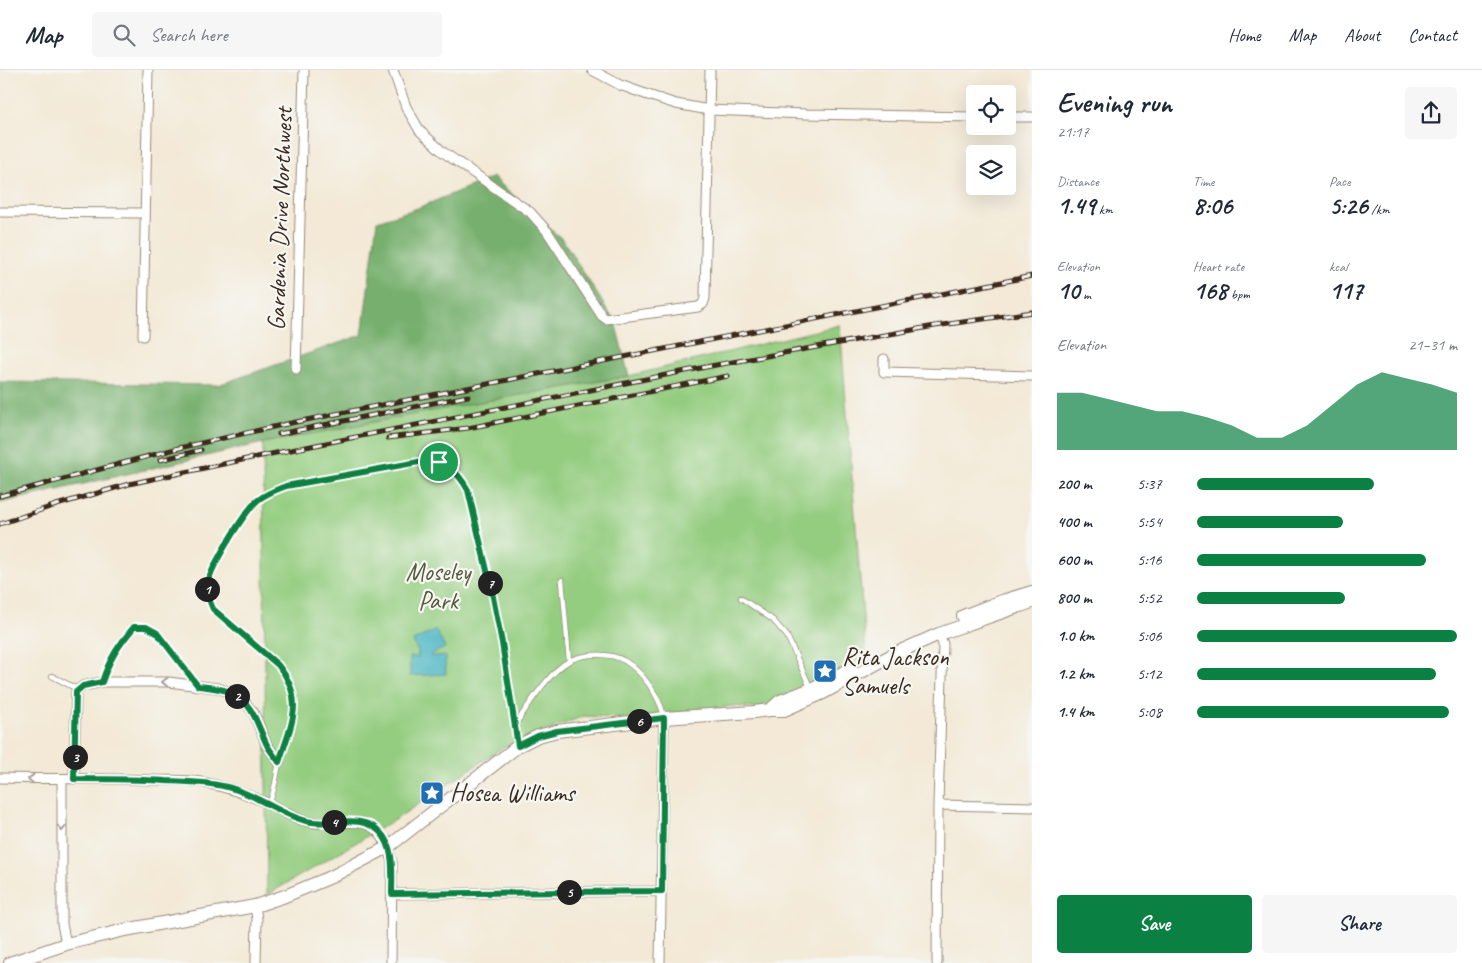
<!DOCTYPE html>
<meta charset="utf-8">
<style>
:root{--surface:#fff;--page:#f6f6f7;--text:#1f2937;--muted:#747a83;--line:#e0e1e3;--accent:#0b8043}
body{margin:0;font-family:Caveat,sans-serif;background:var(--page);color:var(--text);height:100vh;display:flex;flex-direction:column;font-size:19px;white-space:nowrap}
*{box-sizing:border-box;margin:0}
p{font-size:16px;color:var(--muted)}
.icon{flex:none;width:28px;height:28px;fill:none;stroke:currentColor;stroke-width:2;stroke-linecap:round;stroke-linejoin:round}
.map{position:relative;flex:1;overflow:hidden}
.panel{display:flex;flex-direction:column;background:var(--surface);width:450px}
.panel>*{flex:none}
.controls{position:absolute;left:966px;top:15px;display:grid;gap:10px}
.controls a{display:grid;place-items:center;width:50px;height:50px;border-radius:5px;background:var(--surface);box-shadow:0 5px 20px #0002;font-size:25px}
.pin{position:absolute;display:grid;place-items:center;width:42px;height:42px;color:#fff;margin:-21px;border:2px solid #fff;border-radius:50%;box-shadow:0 1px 5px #0007}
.km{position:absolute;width:25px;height:25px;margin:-12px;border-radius:50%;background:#222;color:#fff;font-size:14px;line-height:25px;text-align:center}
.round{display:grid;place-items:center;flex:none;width:52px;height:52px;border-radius:5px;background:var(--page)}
.overview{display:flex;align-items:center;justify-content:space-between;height:85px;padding:0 25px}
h1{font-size:28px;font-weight:800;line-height:38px}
.stats{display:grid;grid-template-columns:repeat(3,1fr);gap:8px;height:85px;padding:5px 25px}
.stats div{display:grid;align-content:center}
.stats b{font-size:25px;font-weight:800}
.stats small{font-size:14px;font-weight:400}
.stats p{font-size:14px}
.chart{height:140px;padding:10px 25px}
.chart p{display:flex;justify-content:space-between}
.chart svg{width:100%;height:90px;margin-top:5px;fill:var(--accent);opacity:.7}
.cta{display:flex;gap:10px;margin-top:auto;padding:10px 25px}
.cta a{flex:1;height:58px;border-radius:5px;background:var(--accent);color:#fff;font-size:20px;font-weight:800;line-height:58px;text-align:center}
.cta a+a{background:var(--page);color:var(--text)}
ul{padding:0 25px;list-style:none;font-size:16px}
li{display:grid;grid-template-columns:80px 60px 1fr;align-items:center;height:38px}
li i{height:12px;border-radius:6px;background:var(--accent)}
header{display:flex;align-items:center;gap:30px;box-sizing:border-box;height:70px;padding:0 25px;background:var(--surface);border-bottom:1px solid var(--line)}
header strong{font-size:24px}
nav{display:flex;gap:28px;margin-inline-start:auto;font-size:18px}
.search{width:350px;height:45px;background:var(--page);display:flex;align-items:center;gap:12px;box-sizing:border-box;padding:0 18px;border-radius:5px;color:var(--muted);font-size:19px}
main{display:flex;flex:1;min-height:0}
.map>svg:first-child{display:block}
.green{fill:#94cd80;stroke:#687c4f}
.forest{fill:#77b06e;stroke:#596d46}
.water{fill:#49b6c4;stroke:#427071}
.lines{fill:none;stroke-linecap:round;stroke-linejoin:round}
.lane-casing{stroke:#978a7a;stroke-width:6}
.street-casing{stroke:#978a7a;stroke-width:11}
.secondary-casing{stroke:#978a7a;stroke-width:14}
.lane{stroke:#fff;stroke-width:4.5}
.street{stroke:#fff;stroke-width:9}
.secondary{stroke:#fff;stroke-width:12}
.rail-casing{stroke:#3b2a1e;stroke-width:5}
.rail{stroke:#f6f6f2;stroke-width:3;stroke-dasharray:9;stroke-linecap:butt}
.oneway{stroke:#a79f9a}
.route-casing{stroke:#fff;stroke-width:10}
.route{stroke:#0b8043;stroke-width:6}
.labels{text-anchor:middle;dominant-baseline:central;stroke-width:4.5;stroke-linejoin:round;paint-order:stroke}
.street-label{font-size:25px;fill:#3b2a1e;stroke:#f6f6f2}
.park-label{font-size:25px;fill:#565b3b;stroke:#f6f6f2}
.poi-label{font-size:25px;fill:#3b2a1e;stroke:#f6f6f2;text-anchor:start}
</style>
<header>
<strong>Map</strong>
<div class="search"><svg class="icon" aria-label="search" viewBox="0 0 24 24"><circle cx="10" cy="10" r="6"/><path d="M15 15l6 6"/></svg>Search here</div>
<nav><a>Home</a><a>Map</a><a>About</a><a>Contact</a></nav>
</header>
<main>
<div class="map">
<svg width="1032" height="893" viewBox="0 0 1032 893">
<rect width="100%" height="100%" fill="#f6f6f2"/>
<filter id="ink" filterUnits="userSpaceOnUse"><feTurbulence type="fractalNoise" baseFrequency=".02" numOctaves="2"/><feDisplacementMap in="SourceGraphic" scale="10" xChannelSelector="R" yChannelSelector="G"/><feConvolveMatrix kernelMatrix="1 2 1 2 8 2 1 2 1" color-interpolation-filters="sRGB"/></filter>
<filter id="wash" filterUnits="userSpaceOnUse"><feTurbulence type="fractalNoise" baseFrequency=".0096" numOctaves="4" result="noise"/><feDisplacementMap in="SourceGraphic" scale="20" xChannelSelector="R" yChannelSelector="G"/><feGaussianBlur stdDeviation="1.12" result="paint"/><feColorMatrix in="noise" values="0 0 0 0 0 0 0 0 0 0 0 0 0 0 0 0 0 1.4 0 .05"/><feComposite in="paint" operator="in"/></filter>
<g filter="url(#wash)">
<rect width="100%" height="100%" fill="#f3e9d6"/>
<path class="green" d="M840 255 866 585 790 642 733 636 631 649 584 646 502 678 396 749 267 825 263 373 463 335 629 306Z"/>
<path class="forest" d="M493 107 563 170 615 252 629 306 463 335 263 373 0 433V312L218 315 362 265 377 151 418 138Z"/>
<path class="water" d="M436 560 445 578 431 584V586H445L446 604 410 606V587H418V582L413 571Z"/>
</g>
<g filter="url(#ink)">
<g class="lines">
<g class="lane-casing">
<path id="lane" d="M562 510 569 591
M741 528 773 550 787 566 811 619
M52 606 77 619
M102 612C110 588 118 576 134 557H146L157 563 197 615
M515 655C528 636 549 602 569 591 576 587 584 586 591 585 602 584 615 585 625 591 643 602 659 626 664 646
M269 734C275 721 276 707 279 693 289 654 308 632 278 595L213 539C209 530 206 522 208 513 211 496 245 441 258 430 267 423 276 420 286 416L424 391C447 393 457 399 468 420L492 522 502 573 518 675"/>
</g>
<g class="street-casing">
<path id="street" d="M393 0 406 37 420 61 443 82 530 142 547 161 602 246 606 249 698 237 703 234 705 228 710 0
M592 0 620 15 648 25 676 34 709 40 806 44 975 47
M1008 47H1032
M0 142 145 143
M143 266 148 0
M884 289V302L1032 306
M296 299 304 0
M0 708C51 709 102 708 153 710 170 711 189 709 206 713 228 717 247 724 267 733 280 739 291 747 305 751 347 762 376 730 392 792L391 893
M62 709V854L66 874
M74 709 76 621 83 616 102 612H168L217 618 233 623 244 631 253 642 267 675 279 692
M938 735 1032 737
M392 824 661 821
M255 836 257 849 256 893
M660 893 664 648
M937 893 938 735 943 574 939 564"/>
</g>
<g class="secondary-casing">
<path id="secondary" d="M963 546 999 532 1032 522
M770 640 780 631 811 619 850 599
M10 893 66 874 125 860 255 836 285 826 331 807 388 777 518 676 538 666 557 661 664 648 754 642 770 640H784L823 623 894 584 939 564 1032 532"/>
</g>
<use href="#lane" class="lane"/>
<use href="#street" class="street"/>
<use href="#secondary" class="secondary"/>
<g class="rail-casing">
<path id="rail" d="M279 364 468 326
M388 368 468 358 728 306
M160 390 201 380
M0 426 179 378 291 353 1032 206
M0 454 53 436 129 414 261 386 716 295 935 256 1032 242"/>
</g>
<use href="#rail" class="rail"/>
</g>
<defs><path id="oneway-chevron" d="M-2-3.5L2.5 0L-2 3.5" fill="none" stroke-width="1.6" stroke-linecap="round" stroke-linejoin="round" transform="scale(1.25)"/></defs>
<g class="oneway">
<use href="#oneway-chevron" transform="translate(165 612) rotate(-178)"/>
<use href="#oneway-chevron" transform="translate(31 709) rotate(-179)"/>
<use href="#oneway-chevron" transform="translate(62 758) rotate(90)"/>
</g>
</g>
<g class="lines" filter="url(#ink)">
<g class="route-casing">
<path id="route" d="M424 391C447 393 457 400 468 420L492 522 502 573 518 676 538 666 557 661 664 648 662 821 392 824C392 804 395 777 380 762 360 742 330 757 306 751 282 745 261 728 237 720 214 712 190 712 166 711 135 709 105 709 74 709L76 622 83 616 102 612C110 588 118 576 134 557H146L157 563 198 616C209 617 221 618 232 623 253 633 257 654 266 673 269 680 275 686 279 692 291 655 306 630 278 595L213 539C209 530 206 522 208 513 211 496 245 441 258 430 267 423 276 420 286 416Z"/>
</g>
<use href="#route" class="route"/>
</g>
<defs>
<g id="sight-square" transform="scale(1.25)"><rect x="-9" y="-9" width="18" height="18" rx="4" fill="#1f6fb2" stroke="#f6f6f2"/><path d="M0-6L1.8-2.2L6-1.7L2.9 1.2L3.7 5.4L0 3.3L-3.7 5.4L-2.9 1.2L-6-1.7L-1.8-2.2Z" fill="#fff"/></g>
</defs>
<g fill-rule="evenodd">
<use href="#sight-square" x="825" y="601"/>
<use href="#sight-square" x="432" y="723"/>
</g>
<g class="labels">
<g class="street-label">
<text transform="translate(280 149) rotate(-88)">Gardenia Drive Northwest</text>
</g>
<g class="park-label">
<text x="438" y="502">Moseley<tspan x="438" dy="29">Park</tspan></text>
</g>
<g class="poi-label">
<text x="842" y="587">Rita Jackson<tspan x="842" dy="29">Samuels</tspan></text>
<text x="450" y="723">Hosea Williams</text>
</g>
</g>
</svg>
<div class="controls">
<a><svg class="icon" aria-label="locate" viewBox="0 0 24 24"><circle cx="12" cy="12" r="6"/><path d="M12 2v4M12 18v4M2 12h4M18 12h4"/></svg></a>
<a><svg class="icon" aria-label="layers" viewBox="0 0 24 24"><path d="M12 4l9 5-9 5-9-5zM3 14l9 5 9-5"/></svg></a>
</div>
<div class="pin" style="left:439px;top:392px;background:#1e9e55"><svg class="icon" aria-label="arrive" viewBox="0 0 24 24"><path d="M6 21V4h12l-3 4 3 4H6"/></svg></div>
<b class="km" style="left:207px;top:519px">1</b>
<b class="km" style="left:237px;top:626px">2</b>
<b class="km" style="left:75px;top:687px">3</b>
<b class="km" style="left:334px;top:752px">4</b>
<b class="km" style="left:569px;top:822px">5</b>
<b class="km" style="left:639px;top:651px">6</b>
<b class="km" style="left:490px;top:513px">7</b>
</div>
<section class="panel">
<div class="overview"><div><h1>Evening run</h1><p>21:17</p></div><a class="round"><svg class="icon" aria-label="share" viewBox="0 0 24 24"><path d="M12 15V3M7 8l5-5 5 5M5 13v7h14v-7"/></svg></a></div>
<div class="stats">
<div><p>Distance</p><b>1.49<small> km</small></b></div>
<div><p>Time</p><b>8:06</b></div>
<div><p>Pace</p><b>5:26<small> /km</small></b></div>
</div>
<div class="stats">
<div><p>Elevation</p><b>10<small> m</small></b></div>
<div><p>Heart rate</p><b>168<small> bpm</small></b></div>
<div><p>kcal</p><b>117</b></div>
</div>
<div class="chart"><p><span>Elevation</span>21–31 m</p>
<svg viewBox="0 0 160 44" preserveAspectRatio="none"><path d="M0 44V16L10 16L20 19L30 22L40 25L50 25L60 28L70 32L80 38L90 38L100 32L110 22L120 12L130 6L140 9L150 12L160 16V44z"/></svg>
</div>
<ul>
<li><b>200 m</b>5:37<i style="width:68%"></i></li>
<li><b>400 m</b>5:54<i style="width:56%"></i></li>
<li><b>600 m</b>5:16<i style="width:88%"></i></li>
<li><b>800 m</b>5:52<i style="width:57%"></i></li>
<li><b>1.0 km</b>5:06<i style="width:100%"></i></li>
<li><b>1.2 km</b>5:12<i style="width:92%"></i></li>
<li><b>1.4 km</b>5:08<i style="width:97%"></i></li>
</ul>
<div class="cta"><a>Save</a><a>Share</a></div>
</section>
</main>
